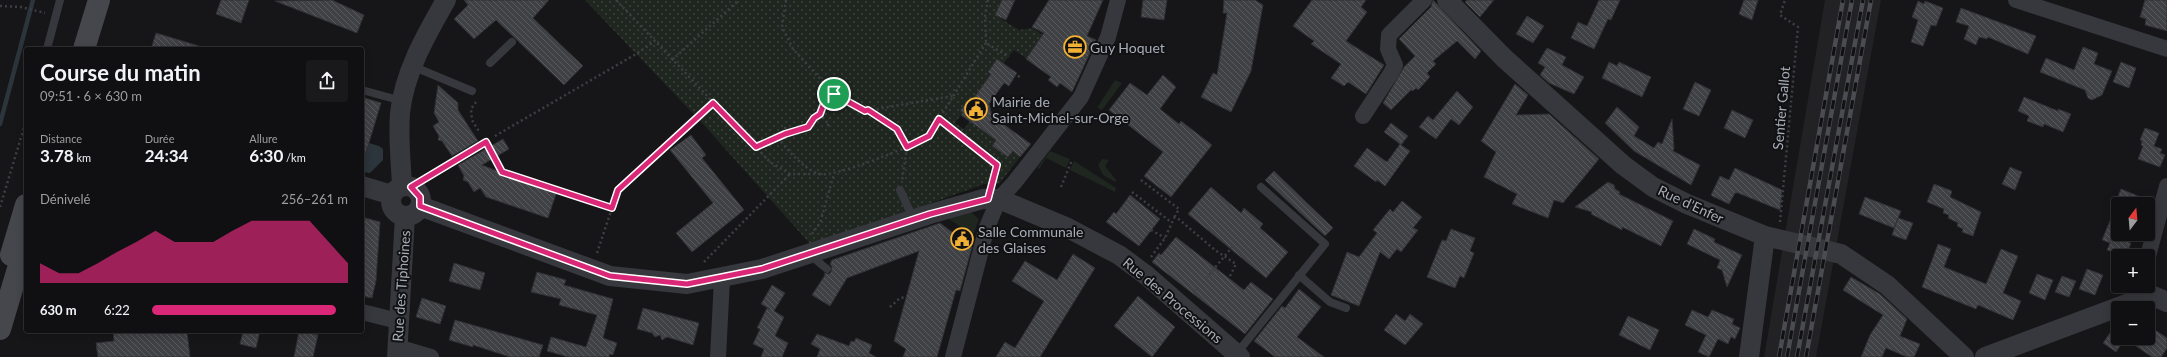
<!DOCTYPE html>
<html lang="fr">
<meta charset="utf-8">
<style>
:root{--surface:#101012;--page:#19191b;--text:#f1f3f6;--muted:#9c9d9f;--line:#303032;--accent:#db2777}
body{margin:0;font-family:Lato,sans-serif;background:var(--page);color:var(--text);height:100vh;display:flex;flex-direction:column;font-size:15px;white-space:nowrap}
*{box-sizing:border-box;margin:0}
p{font-size:13px;color:var(--muted)}
.icon{flex:none;width:22px;height:22px;fill:none;stroke:currentColor;stroke-width:2;stroke-linecap:round;stroke-linejoin:round}
.map{position:relative;flex:1;overflow:hidden}
.sheet{position:absolute;left:24px;top:47px;width:340px;height:286px;display:flex;flex-direction:column;background:var(--surface);border-radius:4px;box-shadow:0 2px 10px #0003,0 0 0 1px var(--line)}
.sheet>*{flex:none}
.needle{width:26px;rotate:16deg}
.buttons{position:absolute;left:2111px;top:197px;display:grid;gap:8px}
.buttons a{display:grid;place-items:center;width:44px;height:44px;border-radius:4px;background:var(--surface);box-shadow:0 2px 10px #0003,0 0 0 1px var(--line);font-size:20px}
.pin{position:absolute;display:grid;place-items:center;width:34px;height:34px;color:#fff;margin:-17px;border:2px solid #fff;border-radius:50%;box-shadow:0 1px 4px #0007}
.round{display:grid;place-items:center;flex:none;width:42px;height:42px;border-radius:4px;background:var(--page)}
.overview{display:flex;align-items:center;justify-content:space-between;height:68px;padding:0 16px}
h1{font-size:22px;font-weight:700;line-height:30px}
.stats{display:grid;grid-template-columns:repeat(3,1fr);gap:6px;height:68px;padding:4px 16px}
.stats div{display:grid;align-content:center}
.stats b{font-size:17px;font-weight:700}
.stats small{font-size:11px;font-weight:400}
.stats p{font-size:11px}
.chart{height:112px;padding:8px 16px}
.chart p{display:flex;justify-content:space-between}
.chart svg{width:100%;height:72px;margin-top:4px;fill:var(--accent);opacity:.7}
ul{padding:0 16px;list-style:none;font-size:13px}
li{display:grid;grid-template-columns:64px 48px 1fr;align-items:center;height:30px}
li i{height:10px;border-radius:5px;background:var(--accent)}
.map>svg:first-child{display:block}
.built{fill:#222225}
.grass{fill:#1e261f}
.park{fill:url(#park-dots)}
.water{fill:#2c353c}
.lines{fill:none;stroke-linecap:round;stroke-linejoin:round}
.stream{stroke:#2c353c;stroke-width:4.5}
.building{fill:url(#building-back-hatch);stroke:#303034}
.path{stroke:#3d3f44;stroke-width:2.5;stroke-dasharray:2 3;stroke-linecap:butt}
.service{stroke:#37383d;stroke-width:8}
.minor{stroke:#37383d;stroke-width:16}
.tertiary{stroke:#37383d;stroke-width:20}
.secondary{stroke:#45474d;stroke-width:22}
.rail-casing{stroke:#4a4c52;stroke-width:4.5}
.rail{stroke:#111113;stroke-width:3;stroke-dasharray:9;stroke-linecap:butt}
.route-casing{stroke:#fff;stroke-width:8}
.route{stroke:#db2777;stroke-width:5}
.labels{text-anchor:middle;dominant-baseline:central;stroke-width:4;stroke-linejoin:round;paint-order:stroke}
.poi-label{font-size:14px;fill:#a8adb8;stroke:#111113;text-anchor:start}
.street-label{font-size:14px;fill:#a8adb8;stroke:#111113}
</style>
<div class="map">
<svg width="2167" height="357" viewBox="0 0 2167 357">
<defs>
<pattern id="park-dots" width="8" height="8" patternUnits="userSpaceOnUse"><rect width="8" height="8" fill="#1e261f"/><path d="M2 2h.1M6 6h.1" fill="none" stroke="#3c433d" stroke-width="1.8" stroke-linecap="round"/></pattern>
<pattern id="building-back-hatch" width="6" height="6" patternUnits="userSpaceOnUse"><rect width="6" height="6" fill="#404145"/><path d="M-1 5l2 2M0 0l6 6M5-1l2 2" fill="none" stroke="#595a5e"/></pattern>
</defs>
<rect width="100%" height="100%" fill="#161618"/>
<path class="built" d="M1825 0H1881L1816 357H1764Z"/>
<path class="grass" d="M1115 80 1122 83 1102 110 1097 108Z
M1050 151 1070 159 1066 168 1046 158 1039 169 1037 168Z
M1102 159 1109 160 1105 166 1116 180 1115 182 1103 175 1098 165Z
M1074 161 1116 188 1115 192 1070 170Z
M971 212 979 219 973 235 946 217Z"/>
<path class="park" d="M585 0H1002L995 15 1019 30 1032 28 1043 35 1026 58 1014 50 1003 64 991 74 971 102 968 100 960 110 963 112 955 123 964 129 970 121 996 140 992 146 1008 157 1013 151 1020 157 999 184H984L812 246 704 125Z"/>
<path class="water" d="M362 141 379 146 383 149V160L370 173 362 172Z"/>
<g class="lines">
<path class="stream" d="M0 124 33 0"/>
</g>
<path class="building" d="M221 0H249L241 23 216 14Z
M332 0 364 15 357 33 275 1Z
M464 0H549L533 18 583 66 564 85 496 20 474 39 454 19 468 5Z
M1002 0H1015L1006 20 995 15Z
M1049 0H1103L1087 36 1096 40 1072 92 1060 83 1057 87 1048 80 1051 77 1026 59 1044 33 1032 27Z
M1143 0H1167L1164 20 1141 17Z
M1224 0H1255L1263 5 1251 71 1231 112 1201 97 1213 73 1217 75 1227 13H1223Z
M1312 0H1366L1361 7 1367 12 1346 41 1384 65 1366 94 1348 82 1344 86 1331 78 1341 64 1311 44 1314 41 1293 26Z
M1433 0 1481 51 1475 59 1457 41 1433 61 1436 64 1427 73 1430 77 1418 90 1416 88 1413 91 1411 90 1391 110 1383 103 1404 67 1415 56 1399 39 1431 7Z
M1467 0H1494L1480 17 1465 2Z
M1599 0H1620L1611 20 1608 19 1594 49 1571 38 1578 22 1587 26Z
M1744 0H1758L1752 20 1739 14Z
M2145 0H2167V31L2145 25 2146 19 2140 17Z
M1918 1 1924 4 1925 1 1943 8 1936 26 1931 25 1923 46 1911 42 1918 20 1912 17Z
M1961 8 2036 36 2028 54 1988 37 1987 39 1979 37 1976 45 1964 39 1969 26 1956 22Z
M1527 16 1544 26 1533 43 1516 34Z
M156 33 199 46V49H151Z
M2083 47 2098 53 2094 64 2112 71 2102 95 2092 100 2088 98 2085 90 2040 72 2046 58 2074 70Z
M1547 48 1566 57 1562 65 1584 77 1574 94 1549 83 1540 75 1545 67 1538 63Z
M997 59 1017 73 1009 86 1004 83 989 104 992 116 1031 144 1020 157 1013 151 1008 157 992 146 996 140 961 115 963 112 960 111 968 100 971 102 991 74 988 72Z
M1609 62 1617 66 1619 62 1651 77 1642 97 1602 78Z
M2121 62 2136 68 2129 88 2113 82Z
M1163 75 1176 87 1160 109 1179 124 1181 121 1212 145 1171 197 1144 176 1163 152 1109 110 1130 83 1147 95Z
M1695 82 1711 90 1699 116 1683 109Z
M1515 84 1528 95 1516 115 1549 114 1599 159 1563 203 1554 200 1548 218 1512 204 1517 194 1484 177 1496 152 1481 141Z
M438 85 458 103V110L478 141 452 156 442 141 438 140 439 136 433 126 439 122 434 113Z
M1457 91 1473 107 1459 125 1451 119 1436 139 1419 127 1428 116 1433 120Z
M362 97 381 103 365 156 362 155Z
M2024 97 2058 111V109L2071 114 2063 132 2044 124 2043 127 2027 121 2029 116 2018 111Z
M1617 107 1639 127 1634 136 1654 148 1658 142 1662 144 1672 119 1674 148 1673 151 1700 165 1691 185 1634 151 1605 123Z
M1732 110 1753 120 1745 138 1724 128Z
M1391 123 1408 136 1401 145 1410 151 1385 186 1377 180 1376 182 1354 166 1367 148 1387 162 1400 144 1384 132Z
M2145 128 2159 133 2154 146 2162 149 2160 153 2165 155 2160 167 2138 159 2143 146 2141 145 2142 141 2140 140Z
M691 135 706 155 702 158 744 210 692 252 676 233 713 203 670 150Z
M503 139 509 149 482 165 556 194 548 218 486 197 480 188 474 192 468 182 463 180 464 176 458 165Z
M2010 167 2022 172 2015 190 2002 184Z
M1735 168 1782 190 1780 210 1738 193H1735L1729 204 1712 196 1711 195 1720 176 1729 180Z
M1274 171 1333 228 1325 236 1265 180Z
M1608 182 1614 185 1615 189 1620 192 1619 194 1673 221 1661 246 1622 227V230L1591 214 1592 212 1575 207Z
M1934 184 1952 191 1950 197 1981 212 1973 236 1962 232 1963 229 1957 226 1958 223 1948 218 1949 215 1943 213 1944 209 1927 202Z
M1211 187 1241 213 1244 208 1263 224 1260 228 1288 252 1266 278 1188 214Z
M2121 189 2153 202 2152 204H2118V237L2131 243 2126 256 2107 250 2110 243 2102 240 2117 204H2115Z
M1130 195 1160 219 1139 246 1106 222 1114 212 1116 214Z
M1865 197 1901 211 1894 228 1859 214Z
M1402 201 1422 217 1413 228 1418 230 1401 252 1397 249 1389 259 1380 252 1359 306 1331 295 1347 252 1359 257 1377 233 1373 230 1390 209 1393 212Z
M362 217 380 222 376 281 372 298 362 296Z
M1898 218 1913 223 1906 240 1892 235Z
M940 223 972 247 960 291 956 290 937 357H903L906 349 894 341 919 251 847 278 830 306 812 295 825 275 824 273 829 274 831 272 832 267 830 264 832 260Z
M1451 229 1475 238 1470 251 1474 253 1464 278 1460 276 1455 288 1427 277 1442 240 1446 241Z
M1694 229 1715 239 1714 242 1742 255 1727 287 1722 270 1717 268 1720 260 1687 244Z
M1176 237 1244 290 1251 282 1273 299 1245 334 1152 262 1159 253 1161 255Z
M1938 244 1951 249 1944 267 1986 284 2001 249 2018 256 2003 293 2021 301 2013 320 1978 305 1976 309 1922 287Z
M1073 254 1095 268 1040 357H996L1005 342 1015 348 1044 301 1012 281 1025 261 1057 280Z
M454 263 485 273 480 290 449 281Z
M2087 269 2103 275 2095 295 2079 289Z
M537 272 566 280 564 285 613 299 603 338 617 343 613 355 610 354 609 357H568L547 351 551 337 586 347 597 315 559 305 561 299 531 292Z
M2037 274 2053 280 2045 300 2029 293Z
M2062 276 2076 281 2069 297 2055 292Z
M1851 277 1880 294 1907 319 1900 336 1920 344 1914 357H1907L1886 348 1882 357H1861L1870 335 1883 315 1843 290Z
M772 285 785 293 774 311 784 317 775 336 788 343 782 357H761L764 349 753 344 760 329 757 328 767 308 770 309 761 304Z
M1299 289 1321 307 1297 337 1324 357H1275L1254 341 1282 306 1285 308Z
M1138 296 1175 327 1152 357 1114 326Z
M422 298 446 306 440 324 416 317Z
M643 308 699 323 693 345 667 337 662 340 660 335 655 337 652 333 637 329Z
M1692 310 1708 317 1712 310 1734 319 1732 324 1740 328 1735 339 1731 337 1728 344 1718 339 1709 357 1698 352 1706 335 1685 325Z
M1396 314 1405 321 1410 314 1423 324 1405 345 1384 330Z
M1628 316 1659 330 1650 350 1619 335Z
M455 320 543 345 539 357H510L473 345V347L449 340Z
M2148 325 2167 338V348L2161 357H2152L2124 338H2148Z
M2112 330 2118 334V338L2125 339 2116 352 2103 343Z
M113 331H187L190 357H98L96 343 114 341Z
M243 331H260L256 348 240 344Z
M299 331 318 335 313 357H294Z
M817 334 849 346 851 341 854 342 856 338 872 345 869 353 876 357H817L820 349 811 344Z"/>
<g class="lines">
<path class="path" d="M616 0 770 162 790 174H820
M786 0 782 27 793 49 834 94 865 111 953 96
M988 0 985 15 986 43 1009 57
M0 6 21 7 45 13
M986 43 939 119 997 165 992 183
M672 60 739 0
M1018 77 1020 75
M476 102 471 109 472 120 480 133
M869 110 897 129 907 147 902 181
M827 125H829L820 114 827 95 834 94
M785 134V124
M495 136 636 54 655 41
M778 138C789 151 803 169 820 174 833 178 913 146 927 137 932 134 936 124 939 119
M756 147 785 134 808 127 814 118 820 114
M491 151 502 172 612 208 618 190 713 103
M1141 180 1179 209 1175 216 1215 250 1236 264 1229 278
M1061 187 1072 160
M1132 192 1171 222
M0 207 26 121
M1780 222 1798 27 1780 15 1785 0
M1151 230 1165 238
M812 234 820 223 834 174
M597 253 612 208
M1151 257 1165 238 1175 216
M704 262 790 174
M1193 294 1233 246
M890 307 900 298 906 297"/>
<path class="service" d="M47 49 60 0
M490 63 512 42
M412 66 472 91
M362 90 402 101
M411 187 486 142
M900 190 914 220
M810 255 827 269
M1299 275 1330 302 1346 308
M1237 353 1325 244 1261 187"/>
<path class="minor" d="M2016 0 2167 49
M1363 116 1391 73 1395 65 1388 49 1389 35 1424 0
M2148 256 2167 186
M362 312 398 321
M397 347 431 357
M718 357 722 279
M953 357 987 227 999 199 1014 183 1081 97 1108 37 1118 0"/>
<path class="tertiary" d="M1447 0 1504 58 1623 165 1653 187 1687 204 1765 236 1841 254 1887 285 1964 357
M362 186 392 195
M391 201a15 15 0 1 1 30 0a15 15 0 1 1-30 0Z
M402 187C401 162 398 138 400 113 404 73 426 35 446 0
M420 206 610 276 687 284 762 269 930 214 983 199H999L1068 228 1119 255 1146 275 1240 357
M397 357 405 216
M1749 357 1765 236
M1985 357 2137 300 2146 293 2167 302"/>
<path class="secondary" d="M84 49 99 0
M11 255 26 205
M0 329 26 242"/>
<g class="rail-casing">
<path id="rail" d="M1779 357 1843 0
M1787 357 1852 0
M1797 357 1863 0
M1806 357 1871 0"/>
</g>
<use href="#rail" class="rail"/>
</g>
<g class="lines">
<g class="route-casing">
<path id="route" d="M834 94 865 111 868 110 897 129 907 147 929 136 939 119 997 165 988 199 930 214 762 269 687 284 610 276 420 206V197L411 187 486 142 502 172 612 208 618 190 713 103 756 147 785 134 808 127 814 118 820 114 827 95Z"/>
</g>
<use href="#route" class="route"/>
</g>
<defs>
<g id="office-ring" transform="scale(1.15)"><circle r="9.5" fill="#111113" stroke="#f2b134" stroke-width="1.5"/><path d="M-6-3h4V-5.5h4V-3h4V5H-6ZM-1-4.5V-3h2v-1.5ZM-6 0V1H6V0Z" fill="#f2b134"/></g>
<g id="civic-ring" transform="scale(1.15)"><circle r="9.5" fill="#111113" stroke="#f2b134" stroke-width="1.5"/><path d="M-.6-6.5H3V-4.5H.6V-3L4-1V1h2V6H-6V1h2V-1L-.6-3ZM-1.2 2.5V6h2.4V2.5Z" fill="#f2b134"/></g>
</defs>
<g fill-rule="evenodd">
<use href="#office-ring" x="1075" y="47"/>
<use href="#civic-ring" x="976" y="109"/>
<use href="#civic-ring" x="962" y="239"/>
</g>
<g class="labels">
<g class="poi-label">
<text x="1090" y="47">Guy Hoquet</text>
<text x="992" y="101">Mairie de<tspan x="992" dy="16">Saint-Michel-sur-Orge</tspan></text>
<text x="978" y="231">Salle Communale<tspan x="978" dy="16">des Glaises</tspan></text>
</g>
<g class="street-label">
<text transform="translate(1781 108) rotate(-85)">Sentier Gallot</text>
<text transform="translate(1691 204) rotate(25)">Rue d'Enfer</text>
<text transform="translate(401 286) rotate(-86)">Rue des Tiphoines</text>
<text transform="translate(1173 300) rotate(40)">Rue des Processions</text>
</g>
</g>
</svg>
<div class="buttons">
<a><svg class="needle" viewBox="-14 -14 28 28"><path d="M0-13l5 13h-10z" fill="#e53935"/><path d="M0 13l5-13h-10z" fill="#9c9d9f"/></svg></a>
<a>+</a>
<a>−</a>
</div>
<div class="pin" style="left:834px;top:94px;background:#1e9e55"><svg class="icon" aria-label="arrive" viewBox="0 0 24 24"><path d="M6 21V4h12l-3 4 3 4H6"/></svg></div>
<section class="sheet">
<div class="overview"><div><h1>Course du matin</h1><p>09:51 · 6 × 630 m</p></div><a class="round"><svg class="icon" aria-label="share" viewBox="0 0 24 24"><path d="M12 15V3M7 8l5-5 5 5M5 13v7h14v-7"/></svg></a></div>
<div class="stats">
<div><p>Distance</p><b>3.78<small> km</small></b></div>
<div><p>Durée</p><b>24:34</b></div>
<div><p>Allure</p><b>6:30<small> /km</small></b></div>
</div>
<div class="chart"><p><span>Dénivelé</span>256–261 m</p>
<svg viewBox="0 0 160 44" preserveAspectRatio="none"><path d="M0 44V32L10 38L20 38L30 32L40 25L50 19L60 12L70 19L80 19L90 19L100 12L110 6L120 6L130 6L140 6L150 19L160 32V44z"/></svg>
</div>
<ul>
<li><b>630 m</b>6:22<i style="width:94%"></i></li>
</ul>
</section>
</div>
